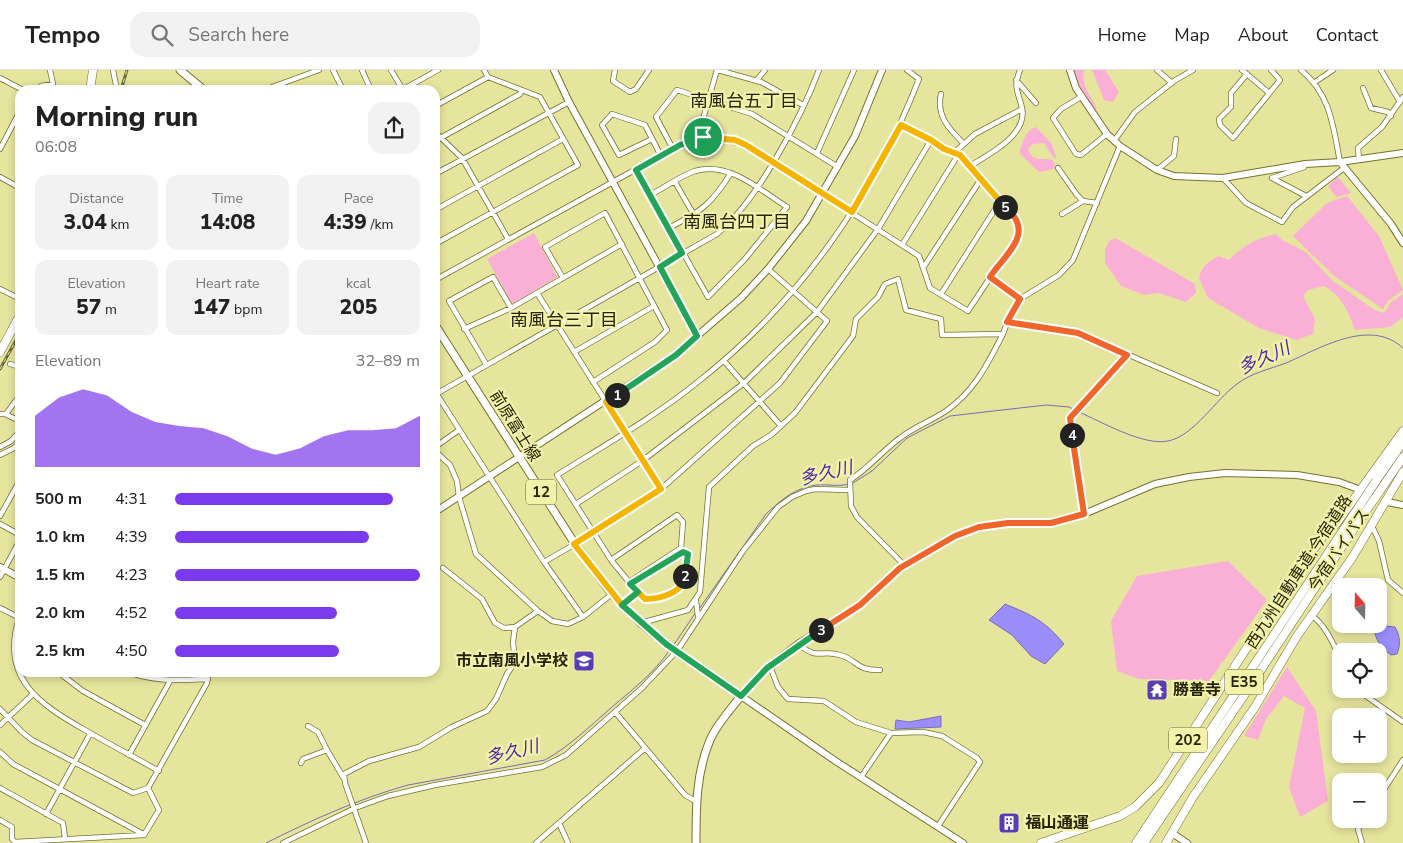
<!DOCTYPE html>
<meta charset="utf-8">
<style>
:root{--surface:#fff;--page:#f2f2f2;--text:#222;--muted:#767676;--line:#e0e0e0;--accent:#7c3aed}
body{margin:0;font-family:"Nunito Sans","Noto Sans JP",sans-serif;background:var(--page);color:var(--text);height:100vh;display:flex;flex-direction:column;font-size:19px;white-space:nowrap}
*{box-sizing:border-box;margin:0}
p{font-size:16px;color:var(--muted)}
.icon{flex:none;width:28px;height:28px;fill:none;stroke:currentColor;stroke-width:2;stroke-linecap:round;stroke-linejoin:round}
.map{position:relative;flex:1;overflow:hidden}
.sheet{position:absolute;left:15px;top:15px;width:425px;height:592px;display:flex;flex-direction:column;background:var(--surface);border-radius:15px;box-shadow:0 2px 8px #0003}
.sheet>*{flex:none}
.needle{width:32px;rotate:340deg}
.fabs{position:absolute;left:1332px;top:508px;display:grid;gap:10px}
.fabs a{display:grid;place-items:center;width:55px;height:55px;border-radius:10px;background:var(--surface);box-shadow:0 2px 8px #0003;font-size:25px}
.pin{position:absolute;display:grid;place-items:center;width:42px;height:42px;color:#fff;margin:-21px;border:2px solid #fff;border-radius:50%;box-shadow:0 1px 5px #0007}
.km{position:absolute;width:25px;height:25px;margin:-12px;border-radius:50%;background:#222;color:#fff;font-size:14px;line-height:25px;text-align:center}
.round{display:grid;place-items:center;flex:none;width:52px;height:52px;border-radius:15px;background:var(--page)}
.overview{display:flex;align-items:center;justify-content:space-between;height:85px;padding:0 20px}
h1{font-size:28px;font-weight:800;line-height:38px}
.figures{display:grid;grid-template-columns:repeat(3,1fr);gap:8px;height:85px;padding:5px 20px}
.figures div{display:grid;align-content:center;border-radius:12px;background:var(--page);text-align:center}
.figures b{font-size:21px;font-weight:800}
.figures small{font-size:14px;font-weight:400}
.figures p{font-size:14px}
.chart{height:140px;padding:10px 20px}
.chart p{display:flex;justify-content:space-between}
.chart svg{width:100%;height:90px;margin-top:5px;fill:var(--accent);opacity:.7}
ul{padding:0 20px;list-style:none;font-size:16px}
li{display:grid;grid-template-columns:80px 60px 1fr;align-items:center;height:38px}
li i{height:12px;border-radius:6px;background:var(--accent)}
header{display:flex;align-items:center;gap:30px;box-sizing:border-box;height:70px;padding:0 25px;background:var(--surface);border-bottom:1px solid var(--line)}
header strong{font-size:24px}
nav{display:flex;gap:28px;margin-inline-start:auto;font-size:18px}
.search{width:350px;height:45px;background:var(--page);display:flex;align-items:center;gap:12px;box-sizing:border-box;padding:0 18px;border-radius:15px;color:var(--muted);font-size:19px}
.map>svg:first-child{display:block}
.green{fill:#fab0d6}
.water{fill:#9b8dfb;stroke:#786eb2}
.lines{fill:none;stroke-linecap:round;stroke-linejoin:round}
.stream{stroke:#786eb2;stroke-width:1}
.street-casing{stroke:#74722c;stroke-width:6}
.secondary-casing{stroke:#74722c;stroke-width:8}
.primary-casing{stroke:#74722c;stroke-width:9}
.highway-casing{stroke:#74722c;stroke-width:9}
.street{stroke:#fff;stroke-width:4.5}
.secondary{stroke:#fff;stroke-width:6}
.primary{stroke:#fff;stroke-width:7}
.highway{stroke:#fff;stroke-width:8}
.rail-casing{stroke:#6a693c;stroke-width:3}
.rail{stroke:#f3f2aa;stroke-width:1;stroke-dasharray:4;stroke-linecap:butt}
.highway-bridge-casing{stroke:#74722c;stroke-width:9;stroke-linecap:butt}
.highway-bridge{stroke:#fff;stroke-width:8}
.split-1-casing{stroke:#fff;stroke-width:10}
.split-2-casing{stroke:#fff;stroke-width:10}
.split-3-casing{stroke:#fff;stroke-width:10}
.split-4-casing{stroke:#fff;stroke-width:10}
.split-5-casing{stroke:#fff;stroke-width:10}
.split-6-casing{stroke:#fff;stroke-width:10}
.split-1{stroke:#22a559;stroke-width:6}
.split-2{stroke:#f5b400;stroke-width:6}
.split-3{stroke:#22a559;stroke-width:6}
.split-4{stroke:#f0652b;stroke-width:6}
.split-5{stroke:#f0652b;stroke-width:6}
.split-6{stroke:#f5b400;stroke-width:6}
.labels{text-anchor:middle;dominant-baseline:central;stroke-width:4.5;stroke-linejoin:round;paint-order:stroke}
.shield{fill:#f3f2aa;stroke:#636238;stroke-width:1}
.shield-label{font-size:15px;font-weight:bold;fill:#252407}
.street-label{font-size:16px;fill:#252407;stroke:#f3f2aa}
.poi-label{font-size:16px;font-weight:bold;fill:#252407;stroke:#f3f2aa;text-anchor:start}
.neighbourhood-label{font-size:18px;fill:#252407;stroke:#f3f2aa}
.water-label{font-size:18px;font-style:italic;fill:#4a27a6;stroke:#f3f2aa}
</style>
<header>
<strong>Tempo</strong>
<div class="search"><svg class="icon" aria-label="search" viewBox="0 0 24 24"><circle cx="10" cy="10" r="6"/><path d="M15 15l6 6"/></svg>Search here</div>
<nav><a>Home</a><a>Map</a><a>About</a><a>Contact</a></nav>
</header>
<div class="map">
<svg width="1403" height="773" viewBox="0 0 1403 773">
<rect width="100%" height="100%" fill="#e6e59d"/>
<path class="green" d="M1073 0H1085C1079 13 1092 27 1097 39L1095 41 1085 27Z
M1092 0H1105L1119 22 1113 32 1104 30Z
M1036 57 1052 74 1057 90 1051 84 1044 73 1032 74 1028 80C1034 93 1041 87 1053 90L1055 96 1054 99 1039 102 1019 83C1023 73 1025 60 1036 57Z
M1338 107 1351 123 1336 127 1328 116Z
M1347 126 1379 166 1403 220 1388 231 1383 239 1334 206 1293 166 1327 133Z
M534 163 557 207 514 233 511 232 487 189Z
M1276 164 1282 170 1306 182 1332 210 1373 239 1384 243 1391 232 1403 224V247L1390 257 1355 260C1349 242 1341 225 1324 216L1308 220 1303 226 1315 249 1313 264 1296 270 1259 258 1208 228 1199 208C1202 196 1208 192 1218 186L1229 190C1244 175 1255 169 1276 164Z
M1115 168 1195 214 1196 223 1186 232 1159 223 1144 225 1121 216 1105 193V180L1109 171Z
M1228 491 1267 530 1209 611 1139 609 1117 601 1111 551 1137 506Z
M1287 597 1316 641 1328 731 1300 747 1289 717 1305 638 1284 626 1266 649 1258 670 1244 666Z"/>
<path class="water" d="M1005 534C1032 545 1045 551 1064 574L1045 594 1031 586 1012 565 989 550Z
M1387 556 1395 557C1400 565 1401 575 1397 584L1391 585C1380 577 1376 570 1374 559Z
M941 646V657L895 659 896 650 909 652Z"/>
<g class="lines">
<path class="stream" d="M19 275 20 276
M1079 342C1102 352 1143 376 1168 371 1194 366 1216 329 1237 314 1251 303 1270 299 1286 293 1319 279 1370 247 1403 278
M853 413 872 401 907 368 950 346 1046 335 1069 337 1075 340
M699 539 766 444C781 430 796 417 817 415 828 414 838 417 849 414
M673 576 696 542
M266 773C312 750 358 729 408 715L545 690C570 676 590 656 612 637 632 620 654 603 669 581"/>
<g class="street-casing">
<path id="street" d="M113 0 117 20
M333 0 343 20
M362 0 371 20
M391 0 403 20
M615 0 613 11 630 22 636 19 649 0
M718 0 761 12 803 35
M1157 0 1172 13
M1242 0 1268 22
M1301 0C1331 25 1333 56 1340 92
M1381 0 1400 32
M1247 4 1231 23V37L1219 49 1220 55 1233 68 1280 10 1271 0
M0 8 23 20
M1016 10 1036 33
M756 11 765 0
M1315 12 1333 0
M1363 18 1371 38 1388 42 1391 46
M42 20 41 16 53 14 50 0
M264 20 319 0
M402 20 438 0
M941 24C936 46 949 59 964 74
M1081 27 1061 39 1053 48 1076 84 1081 85 1107 64
M435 36 488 7
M435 62 462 88 508 169
M703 67 701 56 717 0
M652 69 619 85 602 55 612 44 645 55 661 86
M435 71 520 24 522 20
M1114 71 1135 42 1174 11 1193 0
M0 79 20 41
M673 79 656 47 677 20 752 44 838 97
M817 83 854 0
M954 83 975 64 1022 39
M1359 89 1358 78 1382 57 1403 27
M1305 94 1304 97 1272 108 1306 126
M970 96C988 85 1028 65 1022 38 1018 21 1013 18 1020 0
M1058 98 1077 125 1083 131 1097 133
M636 99 708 227 745 189 787 137C760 120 729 91 695 101 680 106 664 118 650 125
M1157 100 1174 86 1176 69
M435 104 569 32
M0 107 20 118
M1223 108 1246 133 1282 152 1293 137 1344 98
M675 112 694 145
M435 140 563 69
M1062 144 1083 131
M669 158C701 141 711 135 731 103
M435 174 578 95 540 27 488 7 484 0
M902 175 958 85
M923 198 981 109
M990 207 1020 229
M563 208 545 177 605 143 667 260 655 272 593 312
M435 210 680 75 709 66 746 75 919 186 930 218 968 241 1001 191 1012 181 1019 165 1017 150 999 133 960 85 900 55
M0 219 20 229
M537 223 661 419
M941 224 999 133
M1007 252 1078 263 1217 323
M464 259 511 238 622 174
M574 282 654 236
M724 291 781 356
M10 294 20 297
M486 294 449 231 493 207 511 238
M436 323 544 492 583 547
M436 324 717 164C756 133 801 48 819 0
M0 344H5L20 351
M6 344 20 325
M0 377 11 371 20 361
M435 377 459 360
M435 381 450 395 457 411 459 427 476 484 538 541 552 551 568 554 583 547 612 524
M0 385 14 378 20 372
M576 434 642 391 744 313 817 242 878 159 931 70
M1084 444 1070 348 1127 285
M0 446 20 410
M0 454 20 465
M1372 456 1379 471 1388 510 1403 523
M611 490 677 445 683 452 681 478 629 512 611 490 557 405C605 375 656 346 699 311 799 232 873 127 919 9L907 0
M544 492 594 463 661 419 780 313 827 251 768 199
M904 495 857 447 851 436 850 410C869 398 881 382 900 368 914 357 931 351 946 341 975 321 988 293 1003 264
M443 498 482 529 495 553 504 558 515 557 538 541
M0 507 20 470
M634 512 630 514 638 522
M696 531 698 546
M622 535 638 522 645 529C680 529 686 514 688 484L683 482 653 500
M0 538 20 548
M1311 545C1326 555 1335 576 1341 592
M19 548C0 608 39 634 85 660 109 674 134 687 159 701
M641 553 688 540 700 522 709 417 753 376 771 365 795 343 853 266 856 249 878 227 885 214 898 209 906 240 941 249 942 265 1003 264 1011 242 1020 229 1059 205 1073 190 1120 76
M798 574C819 591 820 579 840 585 858 590 856 601 880 600
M770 596 778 617 788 629 824 631 856 652 891 663
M58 602 83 621 145 655
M128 602C154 612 180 610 208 609
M1356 619 1403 652
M0 639 22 662 32 670 133 723 148 718 207 613 208 602
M615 642 685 725 697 732
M0 655 32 625
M308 656 318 662 327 680
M0 682 13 694 143 764
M129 685 170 611
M301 693 303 689 327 680 343 707
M861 707 891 663 923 662 942 666 977 688 980 692 938 756
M0 718 63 753 65 768
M1379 727 1403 690
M46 744 90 664
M0 750 12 757V769L15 772 144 765 159 740 148 718
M559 753 568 773
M283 773 355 738 388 726 435 715 542 697 566 685 642 618 677 581 743 481 778 437 792 427 806 421 815 419 849 420
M366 773 345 713 344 704 369 691 419 677 452 657 487 641 496 629 507 604 515 592 513 572 515 557
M536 773 644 679
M1362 773 1358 759 1365 749"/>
</g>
<g class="secondary-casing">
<path id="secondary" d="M554 0 569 32 697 266
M1070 0 1076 18 1107 64 1120 76 1157 100 1174 106 1223 108 1305 94 1340 92 1403 83
M1340 92 1391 154 1403 173
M1387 432 1403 435
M435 442 675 285 741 228 768 199 806 151 855 66 882 0
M0 497 20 508
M1172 763 1187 773
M963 773 837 692 741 626 767 598 798 574 860 535 900 498 955 466 979 457 1008 453H1051L1084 444 1155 414 1189 407 1225 403 1297 405 1339 412 1361 420"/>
</g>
<g class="primary-casing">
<path id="primary" d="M180 0 204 20
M435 255 575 474 612 524 641 553 666 574 741 626C730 640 717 654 710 670 696 703 696 738 696 773"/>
</g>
<g class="highway-casing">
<path id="highway" d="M90 20 93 0
M0 282 20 245
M1376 411 1403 372
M1386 412 1403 387
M1041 773 1120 746 1135 737 1159 713 1289 513 1324 465 1336 454 1403 361
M1136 773 1350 450
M1144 773 1247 621 1357 454
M1166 773 1193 727 1255 637 1297 566 1352 488 1403 402"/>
</g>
<use href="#street" class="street"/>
<use href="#secondary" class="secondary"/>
<use href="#primary" class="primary"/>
<use href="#highway" class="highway"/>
<g class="rail-casing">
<path id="rail" d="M121 20 127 0
M0 299 20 263"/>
</g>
<use href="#rail" class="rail"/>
<g class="highway-bridge-casing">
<path id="highway-bridge" d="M1350 450 1376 411
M1357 454 1386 412"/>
</g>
<use href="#highway-bridge" class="highway-bridge"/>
</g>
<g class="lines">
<g class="split-1-casing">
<path id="split-1" d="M617 325 676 285 697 266 660 197 682 183 636 100 680 75 703 67"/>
</g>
<g class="split-2-casing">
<path id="split-2" d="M617 325 606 332 661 419 574 474 622 535 638 522 645 529C660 529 683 523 685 506"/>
</g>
<g class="split-3-casing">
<path id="split-3" d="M685 506 688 484 683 482 630 514 638 522 622 535 666 574 741 626 767 598 821 560"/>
</g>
<g class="split-4-casing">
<path id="split-4" d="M821 560 860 535 900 498 955 466 979 457 1008 453H1051L1084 444 1072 365"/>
</g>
<g class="split-5-casing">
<path id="split-5" d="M1005 137C1037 163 1005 184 990 207L1020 229 1007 252 1078 263 1127 285 1070 348 1072 365"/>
</g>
<g class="split-6-casing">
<path id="split-6" d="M703 67 735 70 746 75 852 142 901 55 931 70 944 79 960 85 1005 137"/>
</g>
<use href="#split-1" class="split-1"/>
<use href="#split-2" class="split-2"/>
<use href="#split-3" class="split-3"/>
<use href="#split-4" class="split-4"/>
<use href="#split-5" class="split-5"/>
<use href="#split-6" class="split-6"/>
</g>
<defs>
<g id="school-square" transform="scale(1.125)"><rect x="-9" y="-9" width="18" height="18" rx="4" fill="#583db5" stroke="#f3f2aa"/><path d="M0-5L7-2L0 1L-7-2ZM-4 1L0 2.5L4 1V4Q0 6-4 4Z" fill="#fff"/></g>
<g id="temple-square" transform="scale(1.125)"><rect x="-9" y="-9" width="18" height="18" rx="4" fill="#583db5" stroke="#f3f2aa"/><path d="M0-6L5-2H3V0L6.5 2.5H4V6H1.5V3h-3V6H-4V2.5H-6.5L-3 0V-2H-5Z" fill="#fff"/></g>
<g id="building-square" transform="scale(1.125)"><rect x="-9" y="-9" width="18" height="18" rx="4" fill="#583db5" stroke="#f3f2aa"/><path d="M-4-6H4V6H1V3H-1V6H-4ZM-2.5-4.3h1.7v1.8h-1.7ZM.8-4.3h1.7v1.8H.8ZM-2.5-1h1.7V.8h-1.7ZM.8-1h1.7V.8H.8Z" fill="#fff"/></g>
</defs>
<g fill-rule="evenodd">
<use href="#school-square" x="584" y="591"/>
<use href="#temple-square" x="1157" y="620"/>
<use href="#building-square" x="1009" y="753"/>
</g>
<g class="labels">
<g class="shield">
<rect x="526" y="409.5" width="30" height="25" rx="4"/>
<rect x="1225" y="599.5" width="38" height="25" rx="4"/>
<rect x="1169" y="657.5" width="38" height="25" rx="4"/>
</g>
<g class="shield-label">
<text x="541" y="422">12</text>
<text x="1244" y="612">E35</text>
<text x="1188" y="670">202</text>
</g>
<g class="street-label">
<text transform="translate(515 356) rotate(58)">前原富士線</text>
<text transform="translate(1339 480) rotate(-56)">今宿バイパス</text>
<text transform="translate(1299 502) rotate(-57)">西九州自動車道;今宿道路</text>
</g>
<g class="poi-label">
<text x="568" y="591" text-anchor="end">市立南風小学校</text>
<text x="1173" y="620">勝善寺</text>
<text x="1025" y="753">福山通運</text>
</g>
<g class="neighbourhood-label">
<text x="744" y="31">南風台五丁目</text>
<text x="737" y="152">南風台四丁目</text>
<text x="564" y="250">南風台三丁目</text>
</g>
<g class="water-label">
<text transform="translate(1264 288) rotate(-24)">多久川</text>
<text transform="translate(826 403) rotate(-13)">多久川</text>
<text transform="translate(512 682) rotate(-14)">多久川</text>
</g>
</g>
</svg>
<div class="fabs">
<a><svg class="needle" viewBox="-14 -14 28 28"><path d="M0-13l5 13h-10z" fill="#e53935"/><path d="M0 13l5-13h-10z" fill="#767676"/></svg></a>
<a><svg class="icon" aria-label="locate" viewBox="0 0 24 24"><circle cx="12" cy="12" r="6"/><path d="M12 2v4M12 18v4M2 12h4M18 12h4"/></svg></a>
<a>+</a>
<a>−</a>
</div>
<div class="pin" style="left:703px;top:67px;background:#1e9e55"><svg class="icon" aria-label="arrive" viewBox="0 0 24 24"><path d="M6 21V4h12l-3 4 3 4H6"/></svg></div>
<b class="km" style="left:617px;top:325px">1</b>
<b class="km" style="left:685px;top:506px">2</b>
<b class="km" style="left:821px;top:560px">3</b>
<b class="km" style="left:1072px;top:365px">4</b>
<b class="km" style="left:1005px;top:137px">5</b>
<section class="sheet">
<div class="overview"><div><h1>Morning run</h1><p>06:08</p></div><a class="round"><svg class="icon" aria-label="share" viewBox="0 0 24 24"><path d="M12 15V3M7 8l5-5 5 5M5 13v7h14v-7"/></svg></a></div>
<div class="figures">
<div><p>Distance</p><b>3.04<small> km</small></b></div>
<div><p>Time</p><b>14:08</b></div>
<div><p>Pace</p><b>4:39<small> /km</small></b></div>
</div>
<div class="figures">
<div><p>Elevation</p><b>57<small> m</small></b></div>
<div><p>Heart rate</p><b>147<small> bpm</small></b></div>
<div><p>kcal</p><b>205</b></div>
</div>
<div class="chart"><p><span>Elevation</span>32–89 m</p>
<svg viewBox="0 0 160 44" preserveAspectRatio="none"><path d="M0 44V19L10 10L20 6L30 9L40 17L50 22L60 24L70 25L80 29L90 35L100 38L110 35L120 29L130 26L140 26L150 25L160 19V44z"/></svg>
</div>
<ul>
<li><b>500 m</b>4:31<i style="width:89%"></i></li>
<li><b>1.0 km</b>4:39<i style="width:79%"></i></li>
<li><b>1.5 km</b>4:23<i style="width:100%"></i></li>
<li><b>2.0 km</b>4:52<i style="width:66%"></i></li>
<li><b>2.5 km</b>4:50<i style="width:67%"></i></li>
</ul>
</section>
</div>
